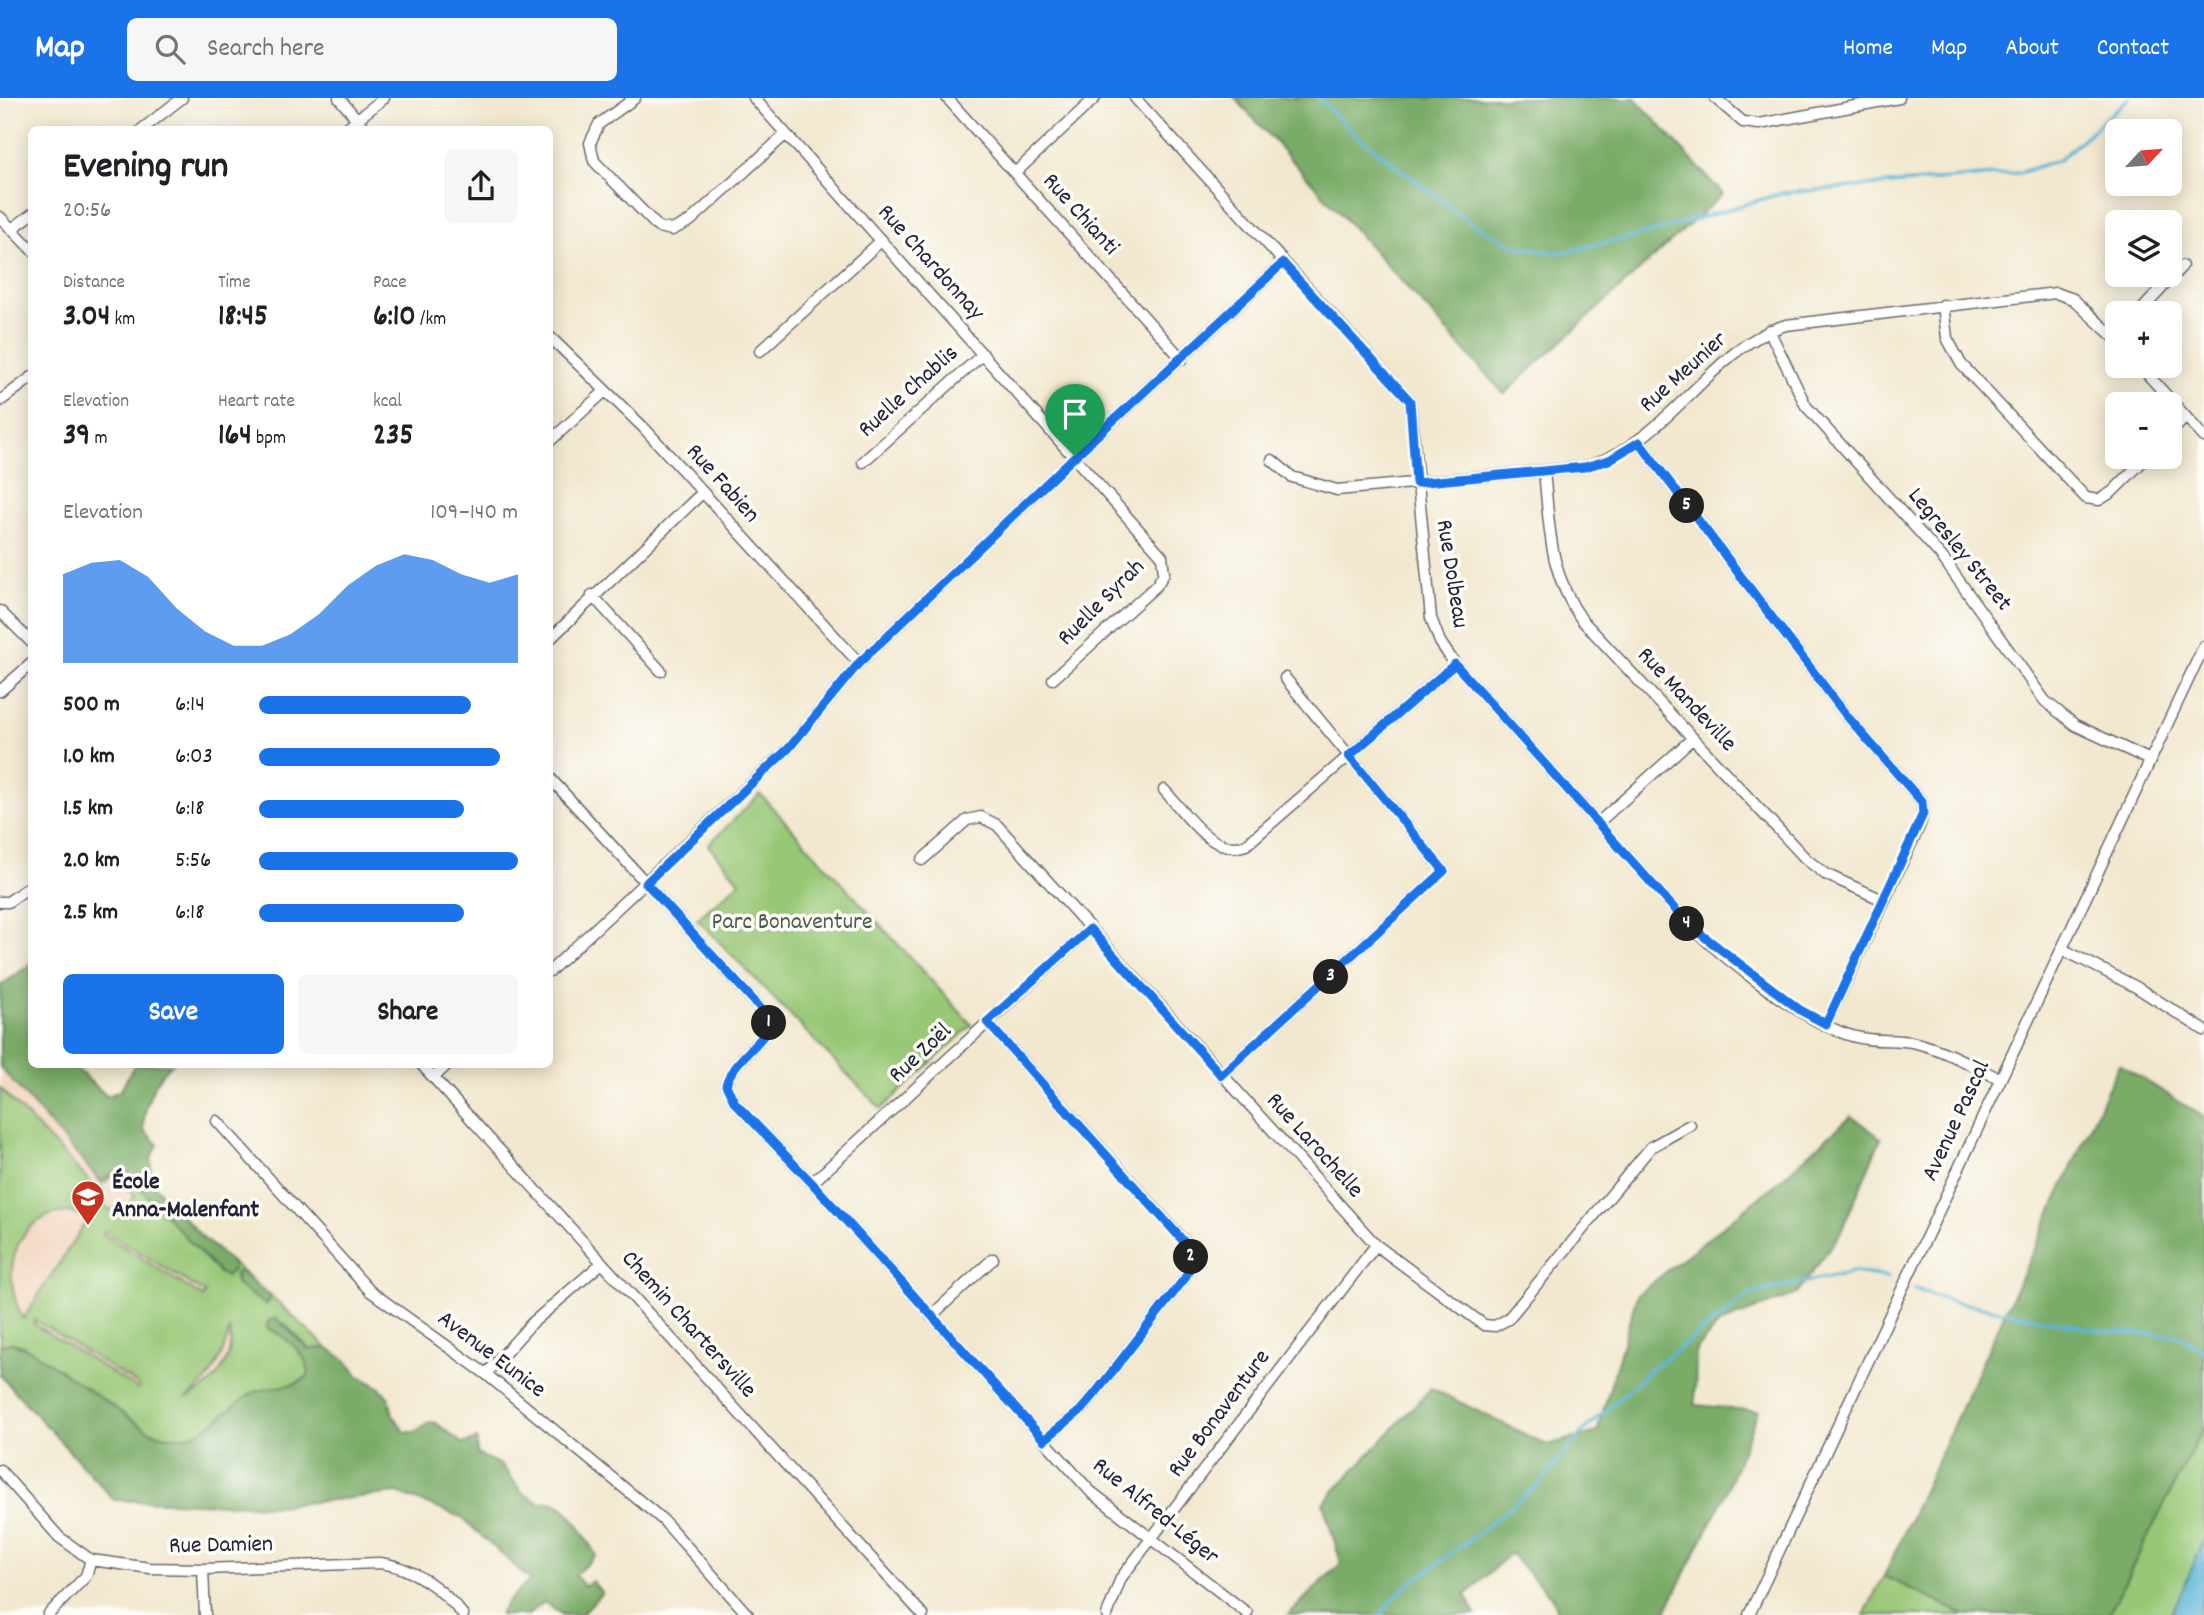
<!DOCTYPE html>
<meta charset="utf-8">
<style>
:root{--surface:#fff;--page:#f6f6f6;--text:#202124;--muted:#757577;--accent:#1a73e8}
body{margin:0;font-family:Dekko,sans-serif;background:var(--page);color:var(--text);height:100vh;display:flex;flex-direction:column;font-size:26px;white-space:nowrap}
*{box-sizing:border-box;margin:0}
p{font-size:23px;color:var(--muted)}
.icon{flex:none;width:38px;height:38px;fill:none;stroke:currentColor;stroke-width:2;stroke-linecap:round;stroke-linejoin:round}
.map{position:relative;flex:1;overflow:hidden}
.details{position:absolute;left:28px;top:28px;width:525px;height:942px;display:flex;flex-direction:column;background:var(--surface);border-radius:10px;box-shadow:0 4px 18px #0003}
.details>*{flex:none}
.needle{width:46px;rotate:64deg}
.controls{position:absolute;left:2105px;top:21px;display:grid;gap:14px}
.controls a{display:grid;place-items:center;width:77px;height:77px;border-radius:10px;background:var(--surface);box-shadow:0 4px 18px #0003;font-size:35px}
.pin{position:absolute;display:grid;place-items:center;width:60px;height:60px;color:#fff;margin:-72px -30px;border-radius:50% 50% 50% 0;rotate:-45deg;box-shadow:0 0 7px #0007}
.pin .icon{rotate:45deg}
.km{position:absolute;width:35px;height:35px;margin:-18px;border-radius:50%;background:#222;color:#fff;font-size:19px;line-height:35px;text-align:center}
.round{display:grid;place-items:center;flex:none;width:74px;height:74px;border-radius:10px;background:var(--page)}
.head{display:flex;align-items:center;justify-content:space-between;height:119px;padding:0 35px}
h1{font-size:38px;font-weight:700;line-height:52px}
.metrics{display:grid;grid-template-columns:repeat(3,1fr);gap:10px;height:119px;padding:7px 35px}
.metrics div{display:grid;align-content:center}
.metrics b{font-size:30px;font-weight:700}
.metrics small{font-size:19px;font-weight:400}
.metrics p{font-size:19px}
.chart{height:196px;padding:14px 35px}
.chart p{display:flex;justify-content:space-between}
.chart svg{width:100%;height:126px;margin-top:7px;fill:var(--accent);opacity:.7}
.action{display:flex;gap:14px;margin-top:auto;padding:14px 35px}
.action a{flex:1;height:80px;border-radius:10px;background:var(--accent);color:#fff;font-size:28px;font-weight:700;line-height:80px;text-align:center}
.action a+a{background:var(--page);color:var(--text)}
ul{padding:0 35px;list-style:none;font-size:23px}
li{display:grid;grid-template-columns:112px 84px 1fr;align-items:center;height:52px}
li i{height:18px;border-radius:9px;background:var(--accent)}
header{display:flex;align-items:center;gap:42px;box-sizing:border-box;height:98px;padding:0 35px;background:var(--accent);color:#fff}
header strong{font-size:33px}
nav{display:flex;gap:38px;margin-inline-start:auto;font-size:24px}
.search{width:490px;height:63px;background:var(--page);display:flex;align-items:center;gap:18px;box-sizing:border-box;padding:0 24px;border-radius:10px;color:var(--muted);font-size:26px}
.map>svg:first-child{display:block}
.built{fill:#f3d4be}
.green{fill:#98c776;stroke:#5d7458;stroke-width:2;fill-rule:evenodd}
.forest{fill:#7aac67;stroke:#4e6751;stroke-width:2}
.water{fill:#5bb5d8;stroke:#3e6c8a;stroke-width:2}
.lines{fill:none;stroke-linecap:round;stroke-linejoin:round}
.stream{stroke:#5bb5d8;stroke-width:3.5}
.minor-casing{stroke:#6b676f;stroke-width:13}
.minor{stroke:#fff;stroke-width:10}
.route-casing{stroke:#fff;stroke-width:14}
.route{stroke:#1a73e8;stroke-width:9}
.labels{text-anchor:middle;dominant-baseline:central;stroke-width:7;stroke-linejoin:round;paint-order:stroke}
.street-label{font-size:24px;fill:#22223b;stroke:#fdfcf7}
.park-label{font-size:24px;fill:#4b5c50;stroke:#fdfcf7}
.poi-label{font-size:24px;font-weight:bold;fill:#22223b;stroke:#fdfcf7;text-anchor:start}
</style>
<header>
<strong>Map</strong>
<div class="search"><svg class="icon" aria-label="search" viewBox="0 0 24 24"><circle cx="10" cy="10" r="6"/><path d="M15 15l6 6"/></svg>Search here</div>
<nav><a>Home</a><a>Map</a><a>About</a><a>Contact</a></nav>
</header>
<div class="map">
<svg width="2204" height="1517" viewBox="0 0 2204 1517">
<rect width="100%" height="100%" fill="#fdfcf7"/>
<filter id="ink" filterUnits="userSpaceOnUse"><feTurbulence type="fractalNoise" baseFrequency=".0143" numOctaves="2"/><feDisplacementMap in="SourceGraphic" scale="14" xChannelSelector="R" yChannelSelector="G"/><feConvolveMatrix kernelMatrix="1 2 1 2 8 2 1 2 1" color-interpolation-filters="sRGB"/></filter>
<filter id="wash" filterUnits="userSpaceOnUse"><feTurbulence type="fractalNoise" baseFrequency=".00686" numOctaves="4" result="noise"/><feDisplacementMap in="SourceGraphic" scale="28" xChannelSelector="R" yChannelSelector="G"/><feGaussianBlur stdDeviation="1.57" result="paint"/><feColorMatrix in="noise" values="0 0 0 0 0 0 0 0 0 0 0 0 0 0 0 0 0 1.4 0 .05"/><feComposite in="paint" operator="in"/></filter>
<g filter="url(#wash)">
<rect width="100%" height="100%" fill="#f2e8cf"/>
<path class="built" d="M0 969 15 985 121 1069 251 1196 244 1268 191 1318 0 1229Z"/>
<path class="green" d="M760 696 972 927 881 1011 697 821 740 784 708 747Z
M0 990 90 1084 95 1103 121 1117 135 1097 121 1085 129 1078 121 1070 103 1086 100 1083 121 1069 219 1175 231 1164 252 1182 242 1175 235 1178 237 1187 269 1204 271 1198 327 1250 311 1253 285 1226 268 1224 267 1230C286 1236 304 1255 310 1274 300 1293 268 1286 250 1297 214 1319 201 1352 149 1333L23 1248 12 1245 0 1247ZM67 1114 89 1119 23 1221C0 1178 12 1118 67 1114ZM105 1133 205 1195 203 1199 103 1136ZM35 1222 140 1288 138 1291 34 1226ZM229 1230C236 1261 215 1289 186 1300 210 1285 225 1258 229 1230Z
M2204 1328V1517H2108Z
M1884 1478 1965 1517H1864Z"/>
<path class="forest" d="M1235 0H1635L1723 96 1504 296Z
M31 866 32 966H71L107 998 120 993 135 966H172C155 978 142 1011 144 1032L158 1047 151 1060 152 1085 203 1140 231 1164 233 1172 226 1178 219 1175 122 1070 100 1083 0 969V888Z
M2119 966 2204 1019V1328L2108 1517H1965L1884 1478Z
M1851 1018 1881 1040 1840 1136 1796 1196 1720 1225 1696 1251 1695 1307 1758 1313 1723 1401 1664 1517H1558L1552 1500 1510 1455 1466 1497 1476 1517H1288L1341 1465 1323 1405 1431 1290 1547 1347 1597 1334 1637 1197 1771 1090Z
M239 1173 271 1198 266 1207 237 1187 235 1176Z
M276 1220 308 1251 327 1250 346 1262 359 1278 379 1289 389 1300 393 1317 405 1334H415L429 1324 436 1325 463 1346 477 1341V1356L501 1367 523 1395 539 1405C567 1396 583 1437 596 1457L575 1477 584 1488 592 1483 602 1495 581 1517H562L544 1504 528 1517H499L506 1505 530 1482 461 1419 397 1395 277 1408 114 1402 0 1277V1247L12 1245 32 1253 149 1333C201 1352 215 1318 251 1296 269 1286 293 1292 308 1278 312 1258 283 1237 267 1230L268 1223Z"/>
<path class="water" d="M2204 1443V1488L2199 1517H2171Z"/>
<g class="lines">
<path class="stream" d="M1319 0 1351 33 1471 125 1515 148 1559 155 1653 134 1783 95 2018 75 2059 62 2129 0
M1915 1191 1947 1202 2102 1233 2181 1238 2204 1254
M1380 1517 1402 1491 1473 1440 1539 1386 1581 1335 1653 1270 1752 1195 1855 1174 1888 1179"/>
</g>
</g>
<g filter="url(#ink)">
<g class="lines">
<g class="minor-casing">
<path id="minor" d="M339 0 366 32
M635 0 599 26 590 45 594 63 658 129 672 132 690 123 786 36
M754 0 1162 458 1164 475 1157 487 1053 581
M947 0 1182 261
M1135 0 1410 303 1431 520 1440 544 1455 566 1689 827C1728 863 1803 924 1852 938 1874 945 1895 940 1916 945 1945 952 1973 968 2000 981
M1715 0 1743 24 1759 26 1899 0
M141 32 182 0
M344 32 384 0
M1015 75 1095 0
M0 119 32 152
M12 131 32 116
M1943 207 1947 240 1961 266 2086 400 2099 402 2112 394 2147 359
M2139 215 2182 168
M1769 232 1806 308 1942 459 2045 603 2075 627 2150 662
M550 239 644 330 859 565
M760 253 882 142
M2140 268 2204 339
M0 303 32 279
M2170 335 2186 319
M550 343 604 294
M1639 344 1846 617 1922 704 1923 716 1919 729 1826 926
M1272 362 1292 379 1337 392 1585 369C1671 344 1710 249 1786 227L2056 195 2073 201 2118 243
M863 364 983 256
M1544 373C1550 429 1548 474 1582 522L1806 761 1825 776 1883 802
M592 497 661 573
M0 513 32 545
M550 541 702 395
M0 593 32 565
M550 680 764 914 770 928C757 951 733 962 726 987L735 1005 812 1085 1090 1393 1247 1515
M1164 692C1185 714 1211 759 1246 747L1455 566
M1599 724 1693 640
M922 762 967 722 981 719 997 727 1376 1147 1484 1227 1495 1228 1508 1221 1651 1049 1690 1027
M0 804H8L32 787
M2062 851 2136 889 2204 932
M550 873 789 650 859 565 1075 358 1283 165
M987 924 1186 1145 1191 1167 1185 1180 1094 1297 1080 1313 1044 1342
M421 966 923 1517
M1221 977 1444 773 1285 580
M434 979 448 966
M217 1023 370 1193 486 1276 663 1422 748 1517
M812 1085 1090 831
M931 1218 993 1161
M486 1276 531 1226 602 1165
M0 1372 59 1439 91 1462 150 1470 203 1471 380 1465C413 1469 443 1491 463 1517
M203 1471 205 1517
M48 1517 86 1478 91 1462
M1107 1517 1121 1480 1376 1147
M1749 1517 2204 548"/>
</g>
<use href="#minor" class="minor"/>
</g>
</g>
<g class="lines" filter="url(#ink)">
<g class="route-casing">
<path id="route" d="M1283 165 1410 303 1416 385 1585 369 1609 362 1639 344 1846 617 1922 704 1923 716 1826 926 1800 912 1689 827 1455 566 1349 658 1444 773 1221 977 1090 831 987 924 1186 1146 1191 1167 1185 1180 1094 1297 1080 1313 1044 1342 812 1085 735 1005 726 987C733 962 757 951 770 928L764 914 646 785 789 650 859 565 1075 358Z"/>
</g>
<use href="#route" class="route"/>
</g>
<defs>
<g id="school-pin" transform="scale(1.75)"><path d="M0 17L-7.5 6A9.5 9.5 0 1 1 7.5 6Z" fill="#c8321e" stroke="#fdfcf7"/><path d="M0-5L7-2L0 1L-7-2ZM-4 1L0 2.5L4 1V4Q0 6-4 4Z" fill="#fff"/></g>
</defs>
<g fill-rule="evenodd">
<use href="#school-pin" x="88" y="1099"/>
</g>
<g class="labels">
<g class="street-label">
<text transform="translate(1080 117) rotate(48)">Rue Chianti</text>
<text transform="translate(930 165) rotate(48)">Rue Chardonnay</text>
<text transform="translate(1684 275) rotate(-42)">Rue Meunier</text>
<text transform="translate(909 294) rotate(-42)">Ruelle Chablis</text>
<text transform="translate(722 386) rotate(48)">Rue Fabien</text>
<text transform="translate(1959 452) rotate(51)">Legresley Street</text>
<text transform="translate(1451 476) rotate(81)">Rue Dolbeau</text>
<text transform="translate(1102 505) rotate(-45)">Ruelle Syrah</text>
<text transform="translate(1686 602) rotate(47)">Rue Mandeville</text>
<text transform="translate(921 956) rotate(-43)">Rue Zoël</text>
<text transform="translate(1957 1023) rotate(-65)">Avenue Pascal</text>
<text transform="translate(1314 1048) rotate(48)">Rue Larochelle</text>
<text transform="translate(688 1227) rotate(48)">Chemin Chartersville</text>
<text transform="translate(491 1257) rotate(37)">Avenue Eunice</text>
<text transform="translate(1220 1316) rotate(-53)">Rue Bonaventure</text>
<text transform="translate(1155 1414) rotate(39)">Rue Alfred-Léger</text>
<text transform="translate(221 1448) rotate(-1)">Rue Damien</text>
</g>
<g class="park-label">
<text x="792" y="825">Parc Bonaventure</text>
</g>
<g class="poi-label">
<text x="112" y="1085">École<tspan x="112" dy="28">Anna-Malenfant</tspan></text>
</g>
</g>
</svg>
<div class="controls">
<a><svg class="needle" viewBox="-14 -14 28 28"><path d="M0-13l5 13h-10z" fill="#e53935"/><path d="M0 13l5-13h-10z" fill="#757577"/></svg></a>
<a><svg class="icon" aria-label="layers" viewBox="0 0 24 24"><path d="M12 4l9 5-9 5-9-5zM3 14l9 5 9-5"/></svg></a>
<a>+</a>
<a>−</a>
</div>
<div class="pin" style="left:1075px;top:358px;background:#1e9e55"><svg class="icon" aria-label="arrive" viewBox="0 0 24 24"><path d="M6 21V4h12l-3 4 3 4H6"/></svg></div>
<b class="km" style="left:769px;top:925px">1</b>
<b class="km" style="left:1191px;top:1159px">2</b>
<b class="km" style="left:1331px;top:879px">3</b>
<b class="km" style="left:1687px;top:826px">4</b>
<b class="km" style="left:1687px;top:408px">5</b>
<section class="details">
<div class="head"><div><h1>Evening run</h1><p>20:56</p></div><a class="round"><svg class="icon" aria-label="share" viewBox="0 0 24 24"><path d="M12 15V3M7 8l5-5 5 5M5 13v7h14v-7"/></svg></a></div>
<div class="metrics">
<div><p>Distance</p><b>3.04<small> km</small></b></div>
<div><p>Time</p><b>18:45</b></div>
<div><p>Pace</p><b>6:10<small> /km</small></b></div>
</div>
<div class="metrics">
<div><p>Elevation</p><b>39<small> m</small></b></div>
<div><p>Heart rate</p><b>164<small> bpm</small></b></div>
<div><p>kcal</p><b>235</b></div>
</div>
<div class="chart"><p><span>Elevation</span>109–140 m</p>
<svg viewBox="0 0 160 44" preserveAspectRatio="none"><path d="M0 44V13L10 9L20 8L30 14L40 25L50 33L60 38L70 38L80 34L90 27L100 17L110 10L120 6L130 8L140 13L150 16L160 13V44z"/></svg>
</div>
<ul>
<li><b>500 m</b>6:14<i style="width:82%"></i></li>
<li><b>1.0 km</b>6:03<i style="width:93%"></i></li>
<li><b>1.5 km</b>6:18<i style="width:79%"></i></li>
<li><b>2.0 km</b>5:56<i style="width:100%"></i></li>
<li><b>2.5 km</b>6:18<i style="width:79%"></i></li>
</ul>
<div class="action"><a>Save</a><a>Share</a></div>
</section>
</div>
